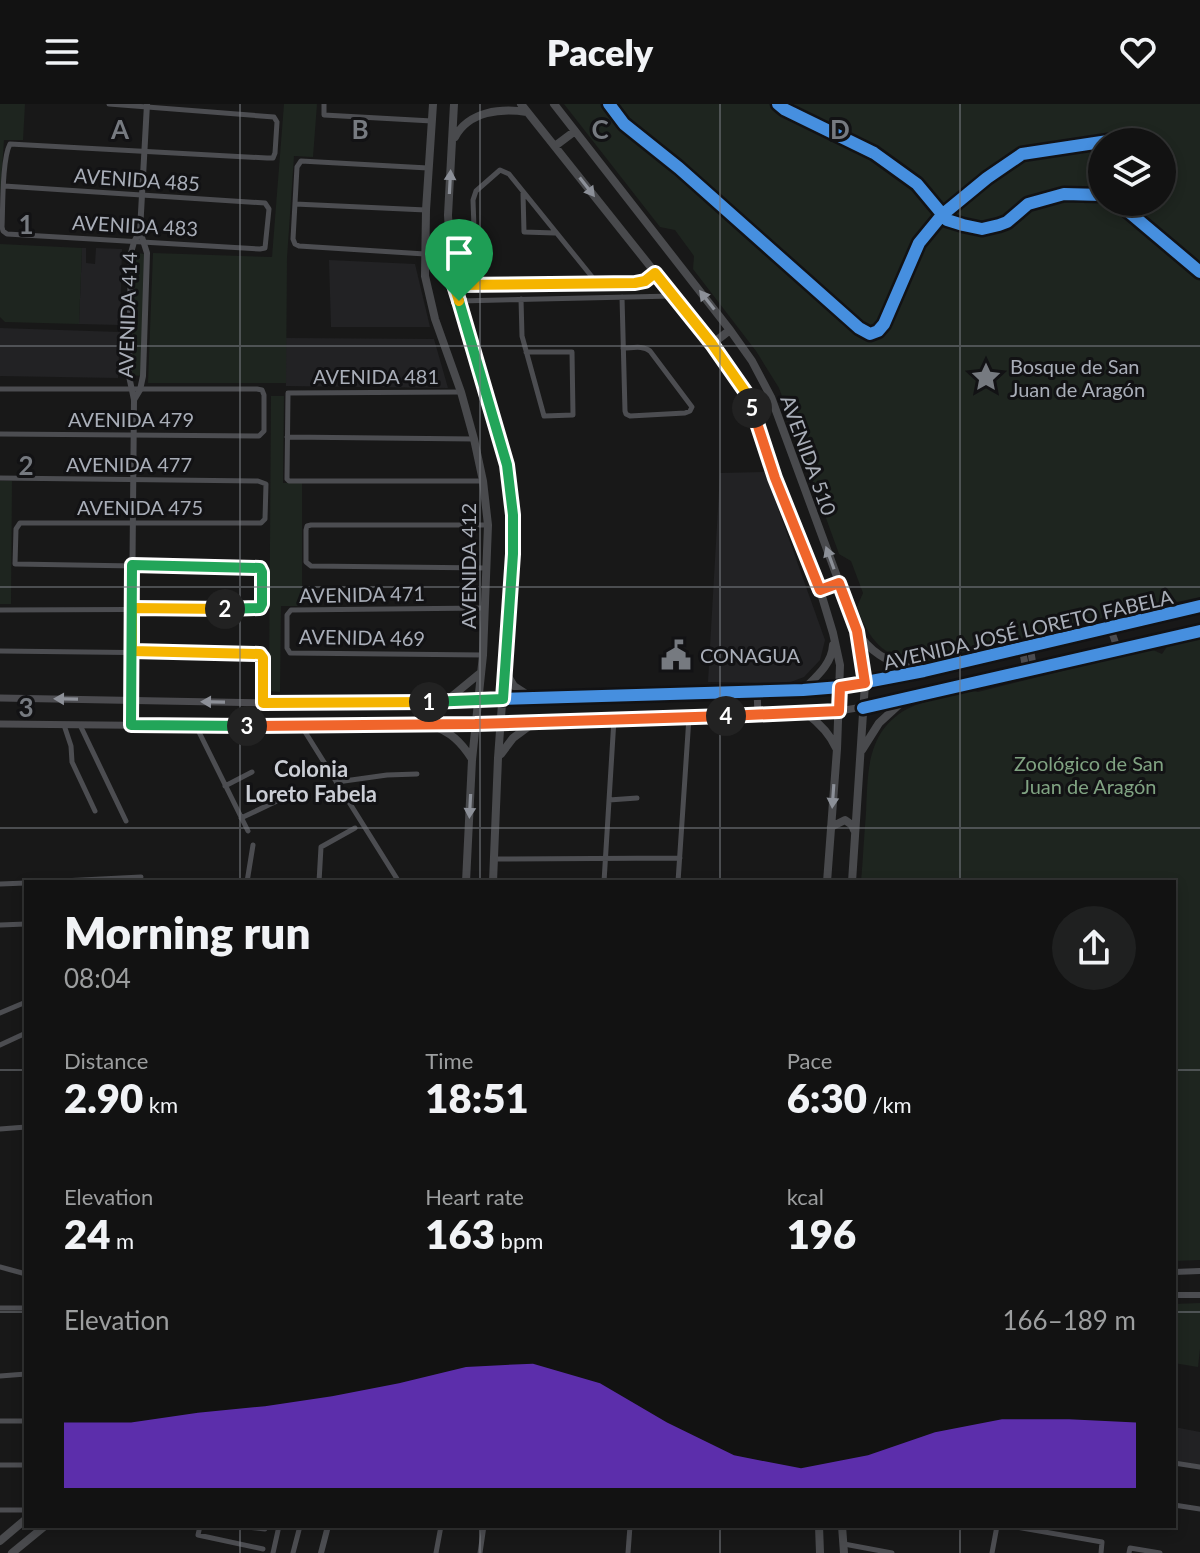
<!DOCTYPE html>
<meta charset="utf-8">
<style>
:root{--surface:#121212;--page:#1f2020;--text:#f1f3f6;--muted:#9c9e9f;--line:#313232;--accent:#7c3aed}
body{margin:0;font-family:Lato,sans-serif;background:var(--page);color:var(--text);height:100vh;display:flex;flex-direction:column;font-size:30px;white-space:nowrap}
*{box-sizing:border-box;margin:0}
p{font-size:26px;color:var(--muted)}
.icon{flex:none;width:44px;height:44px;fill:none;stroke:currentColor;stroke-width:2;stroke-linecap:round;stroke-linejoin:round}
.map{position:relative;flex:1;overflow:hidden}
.panel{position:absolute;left:24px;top:776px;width:1152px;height:648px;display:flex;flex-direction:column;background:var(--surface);border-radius:0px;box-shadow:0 4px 12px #0003,0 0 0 2px var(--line)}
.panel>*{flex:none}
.controls{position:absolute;left:1088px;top:24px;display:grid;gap:16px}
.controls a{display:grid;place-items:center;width:88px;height:88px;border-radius:50%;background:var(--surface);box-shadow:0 4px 12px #0003,0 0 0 2px var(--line);font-size:40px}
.pin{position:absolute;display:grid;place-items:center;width:68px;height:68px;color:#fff;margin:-82px -34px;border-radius:50% 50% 50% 0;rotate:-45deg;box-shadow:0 0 8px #0007}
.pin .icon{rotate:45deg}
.km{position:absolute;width:40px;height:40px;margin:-20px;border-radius:50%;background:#222;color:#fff;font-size:22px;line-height:40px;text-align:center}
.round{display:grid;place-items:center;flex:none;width:84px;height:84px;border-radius:42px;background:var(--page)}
.headline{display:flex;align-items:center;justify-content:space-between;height:136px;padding:0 40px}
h1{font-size:44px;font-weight:800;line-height:60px}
.figures{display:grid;grid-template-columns:repeat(3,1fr);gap:12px;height:136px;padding:8px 40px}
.figures div{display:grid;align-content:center}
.figures b{font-size:40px;font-weight:800}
.figures small{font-size:22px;font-weight:400}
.figures p{font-size:22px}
.chart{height:224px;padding:16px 40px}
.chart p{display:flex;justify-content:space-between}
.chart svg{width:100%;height:144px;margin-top:8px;fill:var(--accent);opacity:.7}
header{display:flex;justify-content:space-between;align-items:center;height:104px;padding:0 40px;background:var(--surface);font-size:36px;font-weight:800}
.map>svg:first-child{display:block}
.built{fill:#222224}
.green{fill:#1e251f;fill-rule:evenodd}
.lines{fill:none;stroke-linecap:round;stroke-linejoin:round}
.minor{stroke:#4c4d51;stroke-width:5}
.tertiary{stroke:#4c4d51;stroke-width:6}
.secondary{stroke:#4b4b4f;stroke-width:7}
.primary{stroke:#494a4d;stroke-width:8}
.cycleway-casing{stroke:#121214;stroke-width:17}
.cycleway{stroke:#468fdf;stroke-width:12}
.oneway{fill:#8c9098}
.oneway2{fill:#8d9098}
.split-1-casing{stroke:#fff;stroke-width:16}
.split-2-casing{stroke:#fff;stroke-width:16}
.split-3-casing{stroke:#fff;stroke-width:16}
.split-4-casing{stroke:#fff;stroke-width:16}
.split-5-casing{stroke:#fff;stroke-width:16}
.split-6-casing{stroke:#fff;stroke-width:16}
.split-1{stroke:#22a559;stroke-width:10}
.split-2{stroke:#f5b400;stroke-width:10}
.split-3{stroke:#22a559;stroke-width:10}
.split-4{stroke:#f0652b;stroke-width:10}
.split-5{stroke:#f0652b;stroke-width:10}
.split-6{stroke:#f5b400;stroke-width:10}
.grid{fill:none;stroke:#767a80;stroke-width:2;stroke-opacity:0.55}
.labels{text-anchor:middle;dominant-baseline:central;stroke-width:6;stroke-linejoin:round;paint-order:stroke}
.street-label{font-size:20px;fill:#a9aeb8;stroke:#121214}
.poi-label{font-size:20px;fill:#a9aeb8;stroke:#121214;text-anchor:start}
.park-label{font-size:20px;fill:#80a382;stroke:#121214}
.neighbourhood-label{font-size:22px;font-weight:bold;fill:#cacdd4;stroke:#121214}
.grid-label{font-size:26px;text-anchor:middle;font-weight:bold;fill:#767a80;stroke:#121214;stroke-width:6;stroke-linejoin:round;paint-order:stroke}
</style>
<header><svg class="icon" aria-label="menu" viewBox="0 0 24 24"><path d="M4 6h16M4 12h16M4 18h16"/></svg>Pacely<svg class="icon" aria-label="heart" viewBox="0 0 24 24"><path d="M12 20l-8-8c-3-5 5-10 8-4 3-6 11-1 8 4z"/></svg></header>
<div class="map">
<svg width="1200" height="1449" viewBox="0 0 1200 1449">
<rect width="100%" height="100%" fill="#181818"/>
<path class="built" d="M82 144H86V159L95 160 96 144 122 145 120 221 79 220Z
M329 156 415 160 430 223H331Z
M0 224 120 228 118 274 0 272Z
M286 234 434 235 448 284 286 282Z
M765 368 825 536 820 556 804 573 788 579 708 578 720 369Z
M1174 1323 1200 1328V1361L1174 1357Z"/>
<path class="green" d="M0 0H25L23 36H4L0 93Z
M284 0H317L313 53 294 52 287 154 286 279H148L153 149 272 153Z
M564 0H1200V493L1102 514 919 559C883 553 869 536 857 503L863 489 851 457 839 450 779 284 756 247 693 165 694 152 675 126 660 123ZM1162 38V98H1102V38Z
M0 140 82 144 79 220 5 218 0 213Z
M135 149 146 150 142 272 129 271Z
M271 292H284L283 379H302V502H281L280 588 269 587Z
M0 377H12L11 500H0Z
M1200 534V1156L1174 1157V778H861C863 755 864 732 866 709 868 668 866 628 907 605 927 595 952 592 973 587L978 588 1151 545 1162 550 1168 541Z
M1200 1199V1245L1198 1263 1174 1259V1200Z"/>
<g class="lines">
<path class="minor" d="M324 0V11L432 17
M4 82 265 99 269 105 265 144 260 145 7 130 3 127 2 123C3 103 2 55 10 40L267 54H273L275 49 277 18 274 13 109 0
M523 89 524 128 555 129
M295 100 426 106
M425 150 299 142 295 140 293 135 297 63 301 57 428 64
M455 181 635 179 645 177 655 169
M476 181 473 96 476 87 500 66 509 70 597 179
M622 193 625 307 626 310 630 312 685 309 690 307 692 303 650 247C643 241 632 244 623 244
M521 195 522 232 544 312 573 311 572 248H526
M460 197 673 192
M0 285H257L262 286 264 291V327L259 332 0 330
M461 288 288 289 287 375 289 377H482
M287 333 474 335
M0 374 258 377 266 380 265 415 261 419H20L16 425 15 460 259 464C265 472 265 496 259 505L0 506
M486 464 311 462 306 458V426L307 422 311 421H488
M0 547 260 550 263 554V599
M483 551 290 549 287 544V511L291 506 484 504
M64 621 71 642 72 658 95 707
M80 621 126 717
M196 622 248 727
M302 623 399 778
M337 678 387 671 417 670
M225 682 252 668
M609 696 637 694
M241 714 277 697
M493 755 680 754
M42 778 141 773
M247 778 253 741
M319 778 321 743 355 724
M604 778 614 615
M678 778 689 613
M0 780 26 779
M0 821 26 820
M0 909 26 898
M0 941 26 929
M0 1025 26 1023
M0 1163 26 1170
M0 1204H26
M0 1272 26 1270
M0 1317H26
M1174 1359 1200 1363
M0 1361H26
M1174 1401 1200 1405
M0 1406H26
M200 1422 198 1431 263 1445
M238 1422 265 1425 266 1422
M1010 1422 1102 1438 1101 1449
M844 1440 892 1449
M273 1449 279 1422
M293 1449 300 1422
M436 1449 441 1422
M480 1449 484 1422
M628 1449 630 1422
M992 1449 997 1422
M1129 1449 1130 1444 1160 1449"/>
<path class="tertiary" d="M134 296 140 286 143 272 147 149 140 127 147 0
M131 621 134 296 129 272 131 149 134 138 140 127
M1174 1168 1200 1167
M1174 1191H1200
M321 1449 328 1422"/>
<path class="secondary" d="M1110 523 1118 546
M1034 566 1031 549 1036 540
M1022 568 1025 560 1022 544
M757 587 758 610
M0 594 263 599 445 598 803 586 840 583 924 567 1200 502
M0 620 302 623 475 620 839 607 904 596 1200 527"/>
<path class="primary" d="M433 0 426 106 425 172 435 215 461 288 474 335 483 377 488 421 483 551 472 656 466 778
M454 0 448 111 451 163 459 197 507 361 513 411V450L498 654 493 778
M521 0 712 240 749 293 775 374 820 486 833 529 840 561 837 645 827 778
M554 0 730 226 752 257 771 293 857 527 865 579 852 778
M455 33C469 7 501 4 527 8
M555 42 575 27
M712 240 730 226
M860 532C876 554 897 562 924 567
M506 569 514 582 534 595
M803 586C816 573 832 560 833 541
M445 598 479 570
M806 609C818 618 830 630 836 644
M431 621C451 628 461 638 472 655
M862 646 879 619 904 596
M501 650 513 634 536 617
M831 723 845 716 852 721 854 726
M819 1422 820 1449
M842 1422 844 1449
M0 1437 26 1415
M12 1449 45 1422"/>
<g class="cycleway-casing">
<path id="cycleway" d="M609 0 624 20 679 64 859 224 870 230 878 227 884 220 919 139 942 111 987 74 1022 50 1108 37 1112 38
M778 0 784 5 874 49 917 80 947 116 963 121 982 125 999 121 1007 118 1028 100 1064 90 1102 91
M1117 98 1200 168
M503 595 803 586 840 583 924 567 1200 502
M863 604 1200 527"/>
</g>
<use href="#cycleway" class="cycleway"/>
</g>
<defs><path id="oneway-solid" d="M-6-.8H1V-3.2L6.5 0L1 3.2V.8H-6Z" transform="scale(2)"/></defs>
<g class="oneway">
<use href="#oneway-solid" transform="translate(450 78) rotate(-87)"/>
<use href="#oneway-solid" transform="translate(587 83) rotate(52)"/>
<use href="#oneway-solid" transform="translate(707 196) rotate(-128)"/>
<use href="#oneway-solid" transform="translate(830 454) rotate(-110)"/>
<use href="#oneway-solid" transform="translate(833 692) rotate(94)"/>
<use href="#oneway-solid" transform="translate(470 702) rotate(93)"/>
</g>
<g class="oneway2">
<use href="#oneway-solid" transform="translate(66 595) rotate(-179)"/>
<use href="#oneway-solid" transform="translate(213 598) rotate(-179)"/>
</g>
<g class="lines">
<g class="split-1-casing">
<path id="split-1" d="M429 598 503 595 513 450V411L507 361 459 197"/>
</g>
<g class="split-2-casing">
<path id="split-2" d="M225 505 132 504V547L260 550 263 554V599L429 598"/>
</g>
<g class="split-3-casing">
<path id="split-3" d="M225 505 260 504 262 500V468L260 464 132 461 131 621 247 622"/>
</g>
<g class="split-4-casing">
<path id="split-4" d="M247 622 475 620 726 612"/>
</g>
<g class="split-5-casing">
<path id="split-5" d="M726 612 839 607 840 583 865 579 857 527 839 479 820 486 775 374 752 304"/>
</g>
<g class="split-6-casing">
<path id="split-6" d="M459 197 454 181 635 179 645 177 655 169 712 240 749 293 752 304"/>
</g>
<use href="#split-1" class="split-1"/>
<use href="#split-2" class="split-2"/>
<use href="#split-3" class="split-3"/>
<use href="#split-4" class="split-4"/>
<use href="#split-5" class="split-5"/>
<use href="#split-6" class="split-6"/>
</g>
<path class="grid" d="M240 0V778M480 0V778M720 0V778M960 0V778M0 242H1200M0 483H1200M0 724H1200M0 966H26M1174 966H1200M0 1208H26M1174 1208H1200M240 1422V1449M480 1422V1449M720 1422V1449M960 1422V1449"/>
<defs>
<g id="sight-bare" transform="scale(2.4)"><path d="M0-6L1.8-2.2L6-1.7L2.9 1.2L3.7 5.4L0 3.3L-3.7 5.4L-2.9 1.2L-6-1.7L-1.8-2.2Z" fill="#767a80" stroke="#121214" stroke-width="2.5" paint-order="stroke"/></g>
<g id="civic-bare" transform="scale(2.4)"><path d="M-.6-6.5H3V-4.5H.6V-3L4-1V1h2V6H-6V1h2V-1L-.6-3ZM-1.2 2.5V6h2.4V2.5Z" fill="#767a80" stroke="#121214" stroke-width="2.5" paint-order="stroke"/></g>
</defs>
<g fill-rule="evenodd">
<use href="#sight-bare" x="986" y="273"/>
<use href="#civic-bare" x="676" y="551"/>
</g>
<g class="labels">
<g class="street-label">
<text transform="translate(137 75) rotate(4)">AVENIDA 485</text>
<text transform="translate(135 121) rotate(3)">AVENIDA 483</text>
<text transform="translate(127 211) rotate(-88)">AVENIDA 414</text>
<text x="376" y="272">AVENIDA 481</text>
<text x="131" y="315">AVENIDA 479</text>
<text transform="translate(809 351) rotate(70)">AVENIDA 510</text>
<text x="129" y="360">AVENIDA 477</text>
<text x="140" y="403">AVENIDA 475</text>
<text transform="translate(468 462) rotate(-90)">AVENIDA 412</text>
<text transform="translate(362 490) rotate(-1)">AVENIDA 471</text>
<text transform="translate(1028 525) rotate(-13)">AVENIDA JOSÉ LORETO FABELA</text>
<text transform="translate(362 533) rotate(1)">AVENIDA 469</text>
</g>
<g class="poi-label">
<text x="1010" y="262">Bosque de San<tspan x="1010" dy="23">Juan de Aragón</tspan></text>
<text x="700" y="551">CONAGUA</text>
</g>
<g class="park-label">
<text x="1089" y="659">Zoológico de San<tspan x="1089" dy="23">Juan de Aragón</tspan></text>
</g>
<g class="neighbourhood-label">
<text x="311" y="664">Colonia<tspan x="311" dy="25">Loreto Fabela</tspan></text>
</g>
</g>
<g class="grid-label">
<text x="120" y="35">A</text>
<text x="360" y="35">B</text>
<text x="600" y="35">C</text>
<text x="840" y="35">D</text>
<text x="26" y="130">1</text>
<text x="26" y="371">2</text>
<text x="26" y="613">3</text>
</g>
</svg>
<div class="controls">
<a><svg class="icon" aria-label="layers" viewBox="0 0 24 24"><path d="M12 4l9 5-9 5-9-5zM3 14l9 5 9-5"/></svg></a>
</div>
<div class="pin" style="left:459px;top:197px;background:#1e9e55"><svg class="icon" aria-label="arrive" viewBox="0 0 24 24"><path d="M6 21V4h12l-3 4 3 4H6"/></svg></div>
<b class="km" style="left:429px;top:598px">1</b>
<b class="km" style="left:225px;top:505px">2</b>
<b class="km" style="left:247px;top:622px">3</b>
<b class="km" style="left:726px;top:612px">4</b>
<b class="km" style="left:752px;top:304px">5</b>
<section class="panel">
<div class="headline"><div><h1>Morning run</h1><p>08:04</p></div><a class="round"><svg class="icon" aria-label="share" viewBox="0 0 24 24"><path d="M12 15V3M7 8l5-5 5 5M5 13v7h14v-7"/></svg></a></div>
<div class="figures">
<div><p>Distance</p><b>2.90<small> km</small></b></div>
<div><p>Time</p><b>18:51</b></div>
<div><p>Pace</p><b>6:30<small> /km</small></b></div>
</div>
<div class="figures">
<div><p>Elevation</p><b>24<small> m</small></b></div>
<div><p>Heart rate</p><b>163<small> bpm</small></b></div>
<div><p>kcal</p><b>196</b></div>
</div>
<div class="chart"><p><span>Elevation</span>166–189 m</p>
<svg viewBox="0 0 160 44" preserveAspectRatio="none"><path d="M0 44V24L10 24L20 21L30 19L40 16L50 12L60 7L70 6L80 12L90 24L100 34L110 38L120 34L130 27L140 23L150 23L160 24V44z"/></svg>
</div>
</section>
</div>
